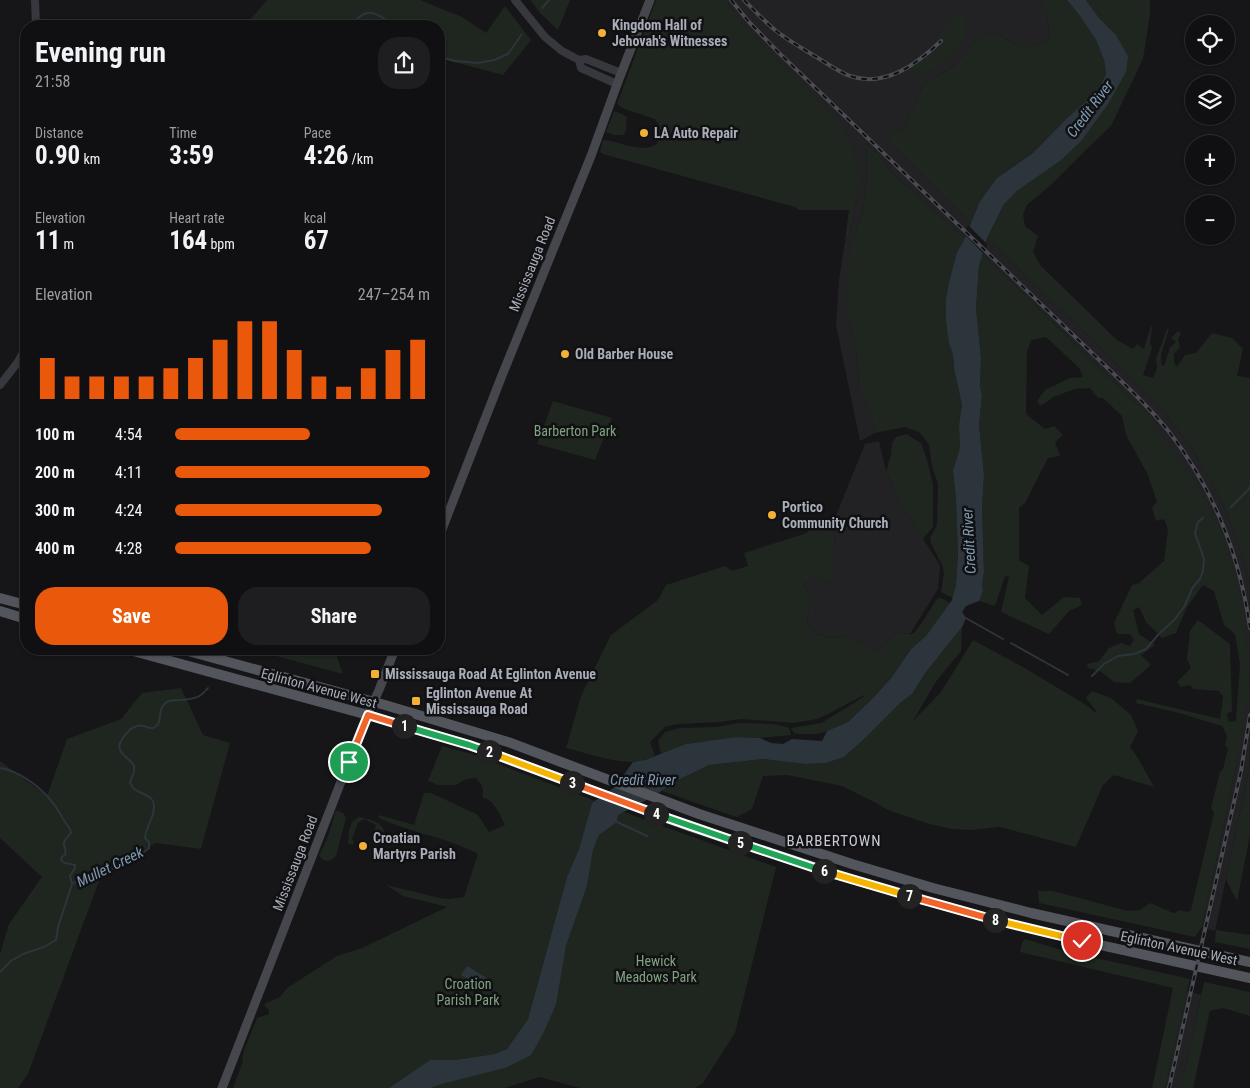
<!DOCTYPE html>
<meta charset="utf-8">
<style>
:root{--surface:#101012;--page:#1e1e20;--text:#f1f3f6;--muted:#9c9d9f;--line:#303032;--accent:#ea580c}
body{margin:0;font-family:"Roboto Condensed",sans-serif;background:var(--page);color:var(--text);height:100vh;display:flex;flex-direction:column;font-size:19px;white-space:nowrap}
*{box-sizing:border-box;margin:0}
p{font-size:16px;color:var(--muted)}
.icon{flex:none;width:28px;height:28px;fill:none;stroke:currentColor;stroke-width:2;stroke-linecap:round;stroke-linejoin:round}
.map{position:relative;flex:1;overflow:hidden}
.side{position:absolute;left:20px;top:20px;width:425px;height:635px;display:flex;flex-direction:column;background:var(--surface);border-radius:20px;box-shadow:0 1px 4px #0004,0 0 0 1px var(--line)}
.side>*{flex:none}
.tools{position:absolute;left:1185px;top:15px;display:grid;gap:10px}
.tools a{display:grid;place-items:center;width:50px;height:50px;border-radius:50%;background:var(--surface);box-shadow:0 1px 4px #0004,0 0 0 1px var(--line);font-size:25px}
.pin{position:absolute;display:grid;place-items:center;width:42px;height:42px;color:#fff;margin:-21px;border:2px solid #fff;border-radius:50%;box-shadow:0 1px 5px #0007}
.km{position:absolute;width:25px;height:25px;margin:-12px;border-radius:50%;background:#222;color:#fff;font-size:14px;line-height:25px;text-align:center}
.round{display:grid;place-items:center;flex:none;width:52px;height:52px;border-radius:20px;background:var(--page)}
.headline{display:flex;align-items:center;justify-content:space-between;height:85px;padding:0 15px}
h1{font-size:28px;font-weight:700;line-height:38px}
.stats{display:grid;grid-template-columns:repeat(3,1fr);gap:8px;height:85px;padding:5px 15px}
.stats div{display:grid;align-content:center}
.stats b{font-size:25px;font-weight:700}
.stats small{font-size:14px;font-weight:400}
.stats p{font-size:14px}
.chart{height:140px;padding:10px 15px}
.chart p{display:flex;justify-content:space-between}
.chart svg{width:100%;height:90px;margin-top:5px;stroke:var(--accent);stroke-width:6}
.primary-button{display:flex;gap:10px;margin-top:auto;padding:10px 15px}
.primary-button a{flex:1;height:58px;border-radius:20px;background:var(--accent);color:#fff;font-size:20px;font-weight:700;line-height:58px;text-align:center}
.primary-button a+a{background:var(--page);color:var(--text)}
ul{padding:0 15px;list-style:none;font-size:16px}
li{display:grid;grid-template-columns:80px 60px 1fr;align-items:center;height:38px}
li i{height:12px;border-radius:6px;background:var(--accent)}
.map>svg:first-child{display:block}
.built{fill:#222225}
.green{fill:#1e261f}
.water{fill:#2c353c}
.pier{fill:#161618}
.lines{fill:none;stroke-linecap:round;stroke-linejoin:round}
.stream{stroke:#2c353c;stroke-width:2}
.tertiary{stroke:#37383d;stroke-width:8}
.secondary{stroke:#45474d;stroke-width:9}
.primary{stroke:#53555c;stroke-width:10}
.rail-casing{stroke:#4a4c52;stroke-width:4}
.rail{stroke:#111113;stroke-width:2;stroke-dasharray:5.5;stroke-linecap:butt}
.split-1-casing{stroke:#fff;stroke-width:10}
.split-2-casing{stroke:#fff;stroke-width:10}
.split-3-casing{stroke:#fff;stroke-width:10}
.split-4-casing{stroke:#fff;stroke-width:10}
.split-5-casing{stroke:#fff;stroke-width:10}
.split-6-casing{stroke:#fff;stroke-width:10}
.split-7-casing{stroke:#fff;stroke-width:10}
.split-8-casing{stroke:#fff;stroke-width:10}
.split-9-casing{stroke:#fff;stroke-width:10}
.split-1{stroke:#f0652b;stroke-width:6}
.split-2{stroke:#22a559;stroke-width:6}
.split-3{stroke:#f5b400;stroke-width:6}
.split-4{stroke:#f0652b;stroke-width:6}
.split-5{stroke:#22a559;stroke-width:6}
.split-6{stroke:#22a559;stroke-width:6}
.split-7{stroke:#f5b400;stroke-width:6}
.split-8{stroke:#f0652b;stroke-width:6}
.split-9{stroke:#f5b400;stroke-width:6}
.poi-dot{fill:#f2b134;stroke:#111113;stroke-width:2}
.labels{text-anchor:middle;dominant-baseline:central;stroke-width:5;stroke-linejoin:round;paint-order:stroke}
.poi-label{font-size:14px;font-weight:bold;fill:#a8adb8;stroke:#111113;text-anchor:start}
.street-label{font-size:14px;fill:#a8adb8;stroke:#111113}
.park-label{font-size:14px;fill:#7fa381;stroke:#111113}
.water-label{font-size:15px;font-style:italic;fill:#7f9bb3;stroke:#111113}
.neighbourhood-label{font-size:15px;letter-spacing:1px;fill:#c9ccd4;stroke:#111113}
</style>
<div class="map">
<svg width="1250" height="1088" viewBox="0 0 1250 1088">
<rect width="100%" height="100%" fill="#161618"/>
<path class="built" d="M726 0H1041L1047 11 1050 41 1022 48 994 32 978 38 954 66 924 84 902 131 890 142 971 224 965 238 890 171 878 154 866 143 867 178 863 213 854 235 849 321 856 348 859 384 871 415 875 433 860 441 836 325 839 280 845 242 849 238 859 188 783 67 733 16V11Z
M987 238 1157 403 1194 451 1225 507 1245 564 1250 584V765L1215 931 1202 927 1236 766 1244 606 1144 411 982 254Z
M879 441 886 471 902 506 940 565 938 589 910 634 895 632 880 651H875L847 636 830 638 816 634 807 623 810 594 802 586 817 574 833 577 835 518 865 444Z
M1187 991 1201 995 1181 1088H1165Z"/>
<path class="green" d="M267 0H420L462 17 486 33 505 6 531 40 503 75 439 58V26H245Z
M530 0H570L558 30 541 14Z
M656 0H726L733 11 734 16 841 126 853 150 859 176V188L849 238 845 241 849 210H799L795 207 603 154 600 152 603 140C620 141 641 154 657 144L660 127 655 119 624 109 617 104Z
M1041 0H1067L1080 16 1096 40 1104 60 1106 74 1098 91 1067 118 1033 153 997 178 980 201 971 224 890 142 888 133 902 131 924 84 954 66 978 38 994 32 1022 48 1050 41 1047 11Z
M1086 0H1150V14L1143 59 1111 126 1091 145 1051 185 1027 205 1023 215 1025 226 1038 236 1033 252 1041 266 1117 340 1133 349 1137 344 1144 349 1151 326 1152 327 1150 343 1152 348 1143 375 1153 378 1157 368 1156 359 1167 329H1169L1161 355V364L1164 366 1170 348 1176 342 1171 338 1178 331 1181 333 1178 340 1180 348 1174 354V362L1177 367 1185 355 1196 353 1212 333 1232 338 1243 349 1237 376 1250 378V584L1245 564 1225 507 1194 451 1157 403 987 238 1004 204 1017 191 1060 161 1108 104 1116 35 1099 18Z
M955 13H959L967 20 965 41 956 52 948 60 915 79 913 67 933 53 944 43 938 39 952 14 954 15Z
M614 111 622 114 627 117 626 131 623 135H615L606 132Z
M866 143 878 154 890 171 965 238 957 252 949 282V343L953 355 954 369 962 405 959 425 960 448 953 470 956 499 958 554 956 585 953 598 941 592 944 573 942 565 931 543 930 538 937 525 938 484 932 467 929 445 919 432 905 427 875 433 871 415 859 385 856 348 849 321 845 292 854 235 863 213 867 178Z
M982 254 1144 411 1193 478 1224 536 1244 606 1249 685 1236 766 1202 927 1195 937 1039 903 1038 891H1053L1128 911 1140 910 1150 903 1171 912 1175 913 1179 910 1188 912 1191 910 1214 813 1211 808 1220 772 1223 769 1228 748 1225 746 1227 736 1222 726 1179 713 1136 703 1137 699 1220 719 1223 697 1219 691 1193 689 1190 685 1181 687 1177 682 1191 668 1187 659 1190 631 1198 620 1230 644 1232 712 1227 713 1229 722 1236 721 1240 664 1235 634 1224 625 1214 591 1203 585 1187 607 1176 633 1162 638 1146 622 1139 607 1133 610 1139 634 1155 645 1141 655 1151 665 1130 683 1114 682 1100 671 1088 668 1087 664 1099 661 1109 648 1121 643 1130 646 1134 640 1130 634H1117L1114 623 1132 585 1139 583 1164 561 1168 530 1164 519 1156 521 1152 508 1157 502 1148 475 1126 435 1122 416 1103 398H1098L1090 388 1075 389 1053 397 1047 402 1040 406 1037 401 1045 390 1070 378 1083 377 1079 368 1046 337 1031 340 1027 352 1026 414 1045 429 1054 426 1063 435 1055 442 1060 456 1048 458 1025 503 1019 508V560L1029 566 1025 598 1042 615 1064 597 1080 598 1082 605 1069 611 1049 634 1001 612 1009 577 1005 576 995 606 979 601 983 591 982 585 984 572 982 507 984 475 979 425 982 395 980 386 981 358 976 308 979 266Z
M553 401 612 418 595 460 537 444Z
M906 434 921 443 927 459 933 485V527L923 539 902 506 886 471 891 455 892 443 896 437Z
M815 518H835L833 577 824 583 817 574 802 586 810 594 807 623 816 634 830 638 847 636 875 651H880L895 632C900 632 907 635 912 634 918 632 931 607 936 600L939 598 943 599 950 603 926 636 911 649 892 677 874 697 848 722 827 731 818 734H799L794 733 791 728 821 723 851 705 864 696V695L828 714 817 719 794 723 741 719 720 722 678 724 665 727 650 742 655 756C647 759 640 762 632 762 612 762 586 753 566 748L581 696 611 635 658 600 666 585 725 566 732 571 748 566 744 553 807 533Z
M962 627 961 651 935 683 913 721 941 692 973 640 1023 667 1083 703 1096 713V711L1086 698 1092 691 1111 698 1131 715 1138 731 1130 747 1138 758 1154 787 1114 775 1103 785 1076 847 1000 827 970 830 952 829 929 824 888 810 878 804 842 786 787 775 763 776 752 809 737 817 730 815 662 791 676 781 709 765 763 759 805 764 826 763 844 757 862 741 900 703 912 694 926 672Z
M250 649H334L343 674Z
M181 688 203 735 230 743 201 849 155 843 100 878 28 1074 18 1088H0V954L9 924 42 877 0 838V761L47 796 67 739 121 719 142 693Z
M739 723C755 724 774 722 789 728L791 735 760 738 736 737 686 744 661 754 658 741 665 732 679 728 717 727Z
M442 746 475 755 595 801 592 803 579 849 567 877 528 1019 507 1049 495 1054 455 1060H430L389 1088H233L243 1061 242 1059 244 1050 257 1018 269 1014V1010L264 1005 266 1003 280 997 287 988 337 956 362 948 447 907 403 896 386 885 440 898 450 899 464 897 478 854C447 837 411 833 379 818V815L414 825 424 793H431L478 815 489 832 505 825C500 816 495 800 483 798 482 794 483 792 483 789 482 784 478 781 476 778L466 779 456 785H438L428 781Z
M1250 765V835L1237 901 1226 880Z
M335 811C342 811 344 813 346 818L336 856C330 862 323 863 319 855 327 841 332 827 335 811Z
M624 812 776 867 735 1033 703 1083 695 1088H580L539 1077 505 1088H431L437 1085 505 1068 562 964 566 946 587 886 593 850 599 835 617 822 618 815Z
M359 817C373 820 390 824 382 841 380 845 377 848 376 852L372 851 376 838 373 836 376 825 364 819 363 821 361 820 360 822H358L352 840 354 841 353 845 348 843 349 831 352 822Z
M1216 930 1250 935V949L1215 942Z
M1025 939 1061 950 1096 958 1190 979 1165 1088H1152L1173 988 1020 952 1022 943Z
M1204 982 1250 992V1016L1223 1008 1210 1011 1193 1088H1181Z"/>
<path class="water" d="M1067 0H1086L1099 18 1116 35 1128 56 1126 72 1108 104 1081 141 1060 161 1017 191 1004 204 987 238 979 266 976 308 981 358 980 386 982 395 979 425 984 475 982 507 984 572 982 585 983 591 979 601 966 606 962 612 966 618 962 627 926 672 912 694 900 703 862 741 844 757 826 763 805 764 763 759 709 765 676 781 654 796 618 815 617 822 599 835 593 850 587 886 566 946 556 1004 544 1032 531 1055 505 1068 438 1085 431 1088H389L430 1060H455L495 1054 507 1049 528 1019 567 877 579 849 592 803 615 787 633 762 645 760 686 744 736 737 760 738 771 743 783 744 792 739 822 741 827 731 848 722 874 697 892 677 911 649 926 636 952 600 956 585 958 554 956 499 953 470 960 448 959 425 962 405 954 369 953 355 949 343 946 320V300L949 282 957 252 965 238 980 201 997 178 1033 153 1067 118 1098 91 1106 74 1104 60 1096 40 1080 16Z
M467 966 490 980 485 989 461 975Z"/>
<path class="pier" d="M968 225 987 244 984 254 964 234Z"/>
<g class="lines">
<path class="stream" d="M542 8 549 0
M351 26C366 5 377 12 394 26
M439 57 455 61 478 63 494 60 508 54 522 34
M1231 507 1249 489 1250 487
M964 617 1003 639
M1011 643 1068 675
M1092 676 1104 664 1118 656 1134 654 1146 649 1158 635 1175 619 1184 607 1193 587 1200 579 1203 571 1204 559 1195 533 1198 522 1203 518
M0 768C19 771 41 787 52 802 59 810 63 820 70 829L71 833C57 848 68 842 65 855L62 857 61 860 65 863 75 865V868L70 876 72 883
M617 822 647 836
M0 972 11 961 23 954 44 947 56 940 58 927 72 884 82 878 95 877 140 855 149 848V842L145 838C146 827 154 818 154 807 155 796 141 794 134 789 132 787 131 784 130 782L134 772V765L121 752 119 746C122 737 132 723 144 726 148 727 151 730 155 727 164 722 155 707 169 701 173 700 177 700 181 700 194 699 200 698 208 688"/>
<path class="tertiary" d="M35 0 36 26
M515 0 545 37 562 51 579 60 586 59 621 73
M579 60 581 68 617 84
M0 385 18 362 26 347"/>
<path class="secondary" d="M439 537 501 378 591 156 619 79 650 0
M222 1088 363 725 379 690 395 649"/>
<path class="primary" d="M0 598 26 605
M0 611 26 619
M126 649 368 715 469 745 691 827 848 878 921 899 995 920 1082 941 1250 978
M181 649 385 705 508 742 699 814 852 864 933 888 1031 913 1250 962"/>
<g class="rail-casing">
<path id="rail" d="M731 0 749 22 779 53 1117 377C1136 395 1154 413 1170 433 1214 490 1240 557 1250 628
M744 0C754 10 764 21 775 30 786 39 800 47 813 55 825 62 837 71 850 76 885 88 917 64 941 41
M1169 1088 1241 771 1250 715"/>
</g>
<use href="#rail" class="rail"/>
</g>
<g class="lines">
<g class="split-1-casing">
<path id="split-1" d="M349 762 368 715 404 726"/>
</g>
<g class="split-2-casing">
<path id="split-2" d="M404 726 469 745 489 752"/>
</g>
<g class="split-3-casing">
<path id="split-3" d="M489 752 572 783"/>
</g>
<g class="split-4-casing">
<path id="split-4" d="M572 783 656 814"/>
</g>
<g class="split-5-casing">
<path id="split-5" d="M656 814 740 843"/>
</g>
<g class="split-6-casing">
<path id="split-6" d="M740 843 824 871"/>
</g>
<g class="split-7-casing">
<path id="split-7" d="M824 871 909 896"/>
</g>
<g class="split-8-casing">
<path id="split-8" d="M909 896 995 920"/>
</g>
<g class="split-9-casing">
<path id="split-9" d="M995 920 1082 941"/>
</g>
<use href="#split-1" class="split-1"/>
<use href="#split-2" class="split-2"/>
<use href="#split-3" class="split-3"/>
<use href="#split-4" class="split-4"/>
<use href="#split-5" class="split-5"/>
<use href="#split-6" class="split-6"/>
<use href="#split-7" class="split-7"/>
<use href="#split-8" class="split-8"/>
<use href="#split-9" class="split-9"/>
</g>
<g class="poi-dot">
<circle cx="602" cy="33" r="5"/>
<circle cx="644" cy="133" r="5"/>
<circle cx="565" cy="354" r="5"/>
<circle cx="772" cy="515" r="5"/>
<rect x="370" y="669" width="10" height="10" rx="2.5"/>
<rect x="411" y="696" width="10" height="10" rx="2.5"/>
<circle cx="363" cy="846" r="5"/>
</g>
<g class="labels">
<g class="poi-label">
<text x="612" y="25">Kingdom Hall of<tspan x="612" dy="16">Jehovah's Witnesses</tspan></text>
<text x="654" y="133">LA Auto Repair</text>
<text x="575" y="354">Old Barber House</text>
<text x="782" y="507">Portico<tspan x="782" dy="16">Community Church</tspan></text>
<text x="385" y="674">Mississauga Road At Eglinton Avenue</text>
<text x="426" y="693">Eglinton Avenue At<tspan x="426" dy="16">Mississauga Road</tspan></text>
<text x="373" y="838">Croatian<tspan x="373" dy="16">Martyrs Parish</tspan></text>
</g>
<g class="street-label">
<text transform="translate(532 264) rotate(-68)">Mississauga Road</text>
<text transform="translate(319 688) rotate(15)">Eglinton Avenue West</text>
<text transform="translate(295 863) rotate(-69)">Mississauga Road</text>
<text transform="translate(1179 948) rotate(12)">Eglinton Avenue West</text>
</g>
<g class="park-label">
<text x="575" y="431">Barberton Park</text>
<text x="656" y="961">Hewick<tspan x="656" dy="16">Meadows Park</tspan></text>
<text x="468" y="984">Croation<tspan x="468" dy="16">Parish Park</tspan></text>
</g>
<g class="water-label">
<text transform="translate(1090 109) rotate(-53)">Credit River</text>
<text transform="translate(969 541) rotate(-93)">Credit River</text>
<text x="643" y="780">Credit River</text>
<text transform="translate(110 867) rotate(-26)">Mullet Creek</text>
</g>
<g class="neighbourhood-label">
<text x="834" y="841">BARBERTOWN</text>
</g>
</g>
</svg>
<div class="tools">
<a><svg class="icon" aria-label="locate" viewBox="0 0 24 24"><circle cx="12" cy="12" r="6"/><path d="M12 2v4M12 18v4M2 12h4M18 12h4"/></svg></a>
<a><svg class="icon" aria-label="layers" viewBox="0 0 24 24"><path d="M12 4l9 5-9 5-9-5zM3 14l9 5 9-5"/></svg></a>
<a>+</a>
<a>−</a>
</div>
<div class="pin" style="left:349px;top:762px;background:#1e9e55"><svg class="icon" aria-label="arrive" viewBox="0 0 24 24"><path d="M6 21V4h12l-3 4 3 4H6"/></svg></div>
<div class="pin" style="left:1082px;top:941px;background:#d93025"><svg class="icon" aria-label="check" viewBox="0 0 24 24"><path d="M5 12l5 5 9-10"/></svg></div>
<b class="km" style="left:404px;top:726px">1</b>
<b class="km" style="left:489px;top:752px">2</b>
<b class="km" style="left:572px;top:783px">3</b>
<b class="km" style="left:656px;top:814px">4</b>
<b class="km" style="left:740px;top:843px">5</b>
<b class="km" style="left:824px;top:871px">6</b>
<b class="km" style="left:909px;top:896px">7</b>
<b class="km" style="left:995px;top:920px">8</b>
<section class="side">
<div class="headline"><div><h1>Evening run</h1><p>21:58</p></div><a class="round"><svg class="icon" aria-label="share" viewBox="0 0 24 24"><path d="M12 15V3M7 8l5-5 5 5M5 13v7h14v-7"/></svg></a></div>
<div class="stats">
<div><p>Distance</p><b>0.90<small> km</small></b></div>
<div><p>Time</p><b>3:59</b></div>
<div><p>Pace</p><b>4:26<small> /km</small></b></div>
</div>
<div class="stats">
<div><p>Elevation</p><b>11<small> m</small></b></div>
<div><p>Heart rate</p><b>164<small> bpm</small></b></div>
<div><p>kcal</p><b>67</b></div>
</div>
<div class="chart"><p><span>Elevation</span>247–254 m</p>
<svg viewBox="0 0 160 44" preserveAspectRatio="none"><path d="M5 44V24M15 44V33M25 44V33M35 44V33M45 44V33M55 44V29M65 44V24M75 44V15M85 44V6M95 44V6M105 44V20M115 44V33M125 44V38M135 44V29M145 44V20M155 44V15"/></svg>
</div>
<ul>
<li><b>100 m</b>4:54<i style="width:53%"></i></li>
<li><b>200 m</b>4:11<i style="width:100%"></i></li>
<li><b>300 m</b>4:24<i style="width:81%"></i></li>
<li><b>400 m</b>4:28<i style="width:77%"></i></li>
</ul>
<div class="primary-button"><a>Save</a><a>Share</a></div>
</section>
</div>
